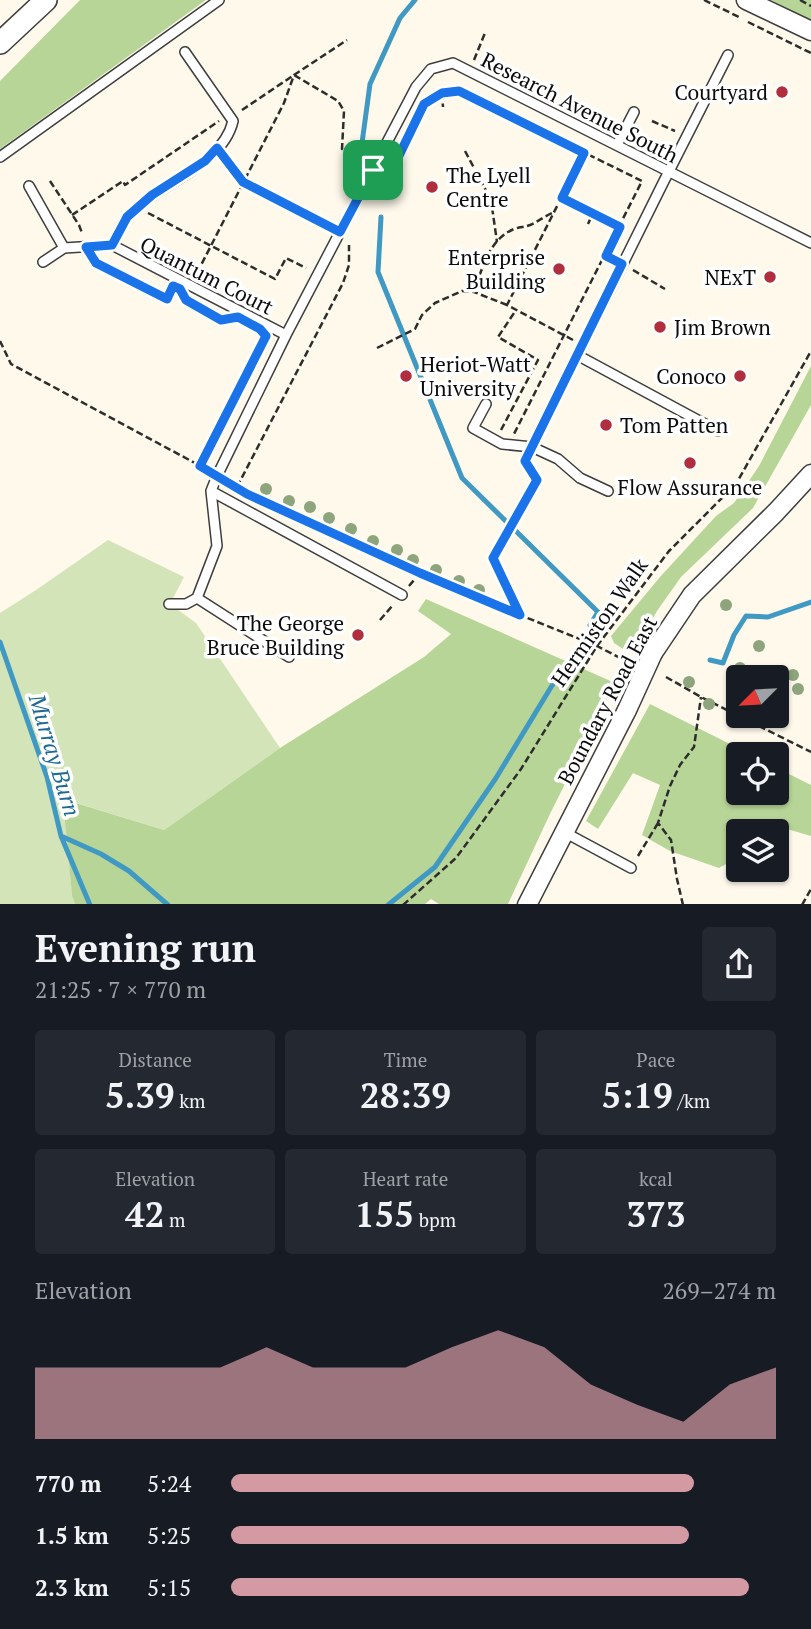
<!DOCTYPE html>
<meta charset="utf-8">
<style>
:root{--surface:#171b24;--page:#242831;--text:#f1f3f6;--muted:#9ea1a6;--accent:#d49aa3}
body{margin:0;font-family:"PT Serif",serif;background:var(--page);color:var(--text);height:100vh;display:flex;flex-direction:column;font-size:26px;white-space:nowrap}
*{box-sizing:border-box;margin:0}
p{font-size:23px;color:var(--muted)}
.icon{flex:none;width:38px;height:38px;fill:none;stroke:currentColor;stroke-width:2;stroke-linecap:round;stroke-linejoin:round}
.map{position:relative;height:904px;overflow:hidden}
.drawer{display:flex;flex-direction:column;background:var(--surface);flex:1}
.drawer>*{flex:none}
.needle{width:46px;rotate:246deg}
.tools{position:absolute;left:726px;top:665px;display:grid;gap:14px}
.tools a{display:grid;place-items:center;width:63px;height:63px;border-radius:7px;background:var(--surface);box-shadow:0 2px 5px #0004;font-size:35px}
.pin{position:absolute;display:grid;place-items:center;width:60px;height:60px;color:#fff;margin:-30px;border-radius:14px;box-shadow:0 4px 10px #0006}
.round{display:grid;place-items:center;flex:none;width:74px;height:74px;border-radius:7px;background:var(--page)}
.summary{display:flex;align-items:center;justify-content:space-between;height:119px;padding:0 35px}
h1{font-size:38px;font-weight:700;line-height:52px}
.stats{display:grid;grid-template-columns:repeat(3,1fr);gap:10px;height:119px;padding:7px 35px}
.stats div{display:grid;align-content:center;border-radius:7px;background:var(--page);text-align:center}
.stats b{font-size:35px;font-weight:700}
.stats small{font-size:19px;font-weight:400}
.stats p{font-size:19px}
.chart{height:196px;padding:14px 35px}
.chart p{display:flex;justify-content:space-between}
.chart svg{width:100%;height:126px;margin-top:7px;fill:var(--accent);opacity:.7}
ul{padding:0 35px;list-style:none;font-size:23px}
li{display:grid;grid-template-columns:112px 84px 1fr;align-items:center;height:52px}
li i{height:18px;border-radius:9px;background:var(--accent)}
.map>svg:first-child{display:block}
.green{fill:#d3e5b8}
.forest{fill:#b8d598}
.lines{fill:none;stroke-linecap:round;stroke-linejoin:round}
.stream{stroke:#4099c3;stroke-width:5}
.service-casing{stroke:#3e3e3e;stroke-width:12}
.minor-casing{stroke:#3e3e3e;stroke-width:21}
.tertiary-casing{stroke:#3e3e3e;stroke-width:24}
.path{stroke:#2d2d2d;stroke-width:2.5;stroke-dasharray:7 3.5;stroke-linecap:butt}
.service{stroke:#fff;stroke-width:9}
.minor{stroke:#fff;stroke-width:18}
.tertiary{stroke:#fff;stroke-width:21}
.minor-bridge-casing{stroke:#3e3e3e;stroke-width:21;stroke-linecap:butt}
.minor-bridge{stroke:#fff;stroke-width:18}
.tree{fill:#8ea47c}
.route-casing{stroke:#fff;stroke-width:14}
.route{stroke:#1a73e8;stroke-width:9}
.poi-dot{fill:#b12e3e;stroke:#fff;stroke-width:2.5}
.labels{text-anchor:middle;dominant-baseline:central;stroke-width:7;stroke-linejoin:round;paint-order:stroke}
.poi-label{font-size:21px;fill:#0b0b0b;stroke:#fff;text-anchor:end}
.street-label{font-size:21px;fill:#0b0b0b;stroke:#fff}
.water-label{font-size:23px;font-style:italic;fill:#1e6a94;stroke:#fff}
</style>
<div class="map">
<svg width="811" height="905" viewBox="0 0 811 905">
<rect width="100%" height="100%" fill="#fef9eb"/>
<path class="green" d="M108 540 184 577 170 604 196 623 280 748 164 830 64 799 72 896 75 904 0 905V613L36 590Z"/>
<path class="forest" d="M80 0H206L0 149V81Z
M771 0H811V21Z
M811 366V405L753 508 681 577 657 611 639 644 626 651 614 643 611 636 660 577 716 516 734 503 759 466Z
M426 599 615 683 549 816 508 904H439L431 899 424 905 75 904 72 896 63 799 164 830 280 748 424 657 451 634 418 611Z
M650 704 750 754H738V793H777V768L811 785V836L787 829 777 835V831H738V857L719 868 670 851 642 835 660 785 633 773 598 829 586 821Z"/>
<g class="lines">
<path class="stream" d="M366 153 362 143 370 84 400 18 415 0
M381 217 378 272 462 478 598 612 590 625
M0 642 47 777 61 836 101 854 129 871 168 905
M710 660 723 663 734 635 746 616 768 617 811 602
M61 836 90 905
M388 905 435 867 496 778 562 669"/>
<g class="service-casing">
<path id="service" d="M617 145 634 112
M0 157 219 0
M29 186 64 248 112 245C117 236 121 224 128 216 158 183 222 167 233 121L185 52
M112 245 286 335
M43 262 64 248
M577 355 718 431
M486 404 473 428 502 444 532 447 558 459 580 478 608 491
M537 480 525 461 663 183 728 55
M211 491 402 595
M197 598 289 657
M169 604H186L197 598 217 546 211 491 217 476 286 335 416 87 431 69 453 63 811 243
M564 832 631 868"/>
</g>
<g class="minor-casing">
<path id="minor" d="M746 0 811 31
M653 653 692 595 776 512 811 474
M527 905 627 710"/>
</g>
<g class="tertiary-casing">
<path id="tertiary" d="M0 43 46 0"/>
</g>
<path class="path" d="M704 0 739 17
M800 0 811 6
M748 22 811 53
M474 60 485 33
M442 93 443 107
M242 110 294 75 338 101 344 111 342 149 361 162
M652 121 675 131
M465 151 491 200 497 242
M226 160 243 182 327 226
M50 181 79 225 82 233
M381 183 389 176 424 104 442 93 459 91 642 181 514 434
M562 198 619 226
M148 213 275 279 286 258 306 268
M72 215 123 181 125 185 219 121
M588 224 593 213
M95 260 96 263 167 299 171 290
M633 270 665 289
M197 273 284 103 294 75 347 40
M184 297 186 300 221 320 226 319
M507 305 474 292C482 269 489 239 514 229 520 227 525 227 530 225 539 221 546 215 555 212
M573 340 507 305 584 153
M0 341 11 364 206 469
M377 348 415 329 422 315 435 303 462 291 474 292
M501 430 538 360 498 337 516 310
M200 466 265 338
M230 483 247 493 420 573 520 615
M237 487 343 283 349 265V245
M530 492 493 558 520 615 597 646 628 662
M409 586 420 573
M380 620 393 605
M666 677 701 697 811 752
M638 856 658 823
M403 905 456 858 521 769 597 646 669 551 736 484 811 351
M683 905 677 879 671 840 658 823 670 786 680 765 694 747 701 697
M802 905 811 889"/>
<use href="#service" class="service"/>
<use href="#minor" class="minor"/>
<use href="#tertiary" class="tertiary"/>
<g class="minor-bridge-casing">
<path id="minor-bridge" d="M627 710 653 653"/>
</g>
<use href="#minor-bridge" class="minor-bridge"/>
</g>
<g class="tree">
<circle cx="266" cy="489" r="6"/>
<circle cx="289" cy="501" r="6"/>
<circle cx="310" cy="507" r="6"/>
<circle cx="329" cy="518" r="6"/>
<circle cx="351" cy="529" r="6"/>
<circle cx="373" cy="541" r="6"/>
<circle cx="397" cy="550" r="6"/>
<circle cx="413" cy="560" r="6"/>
<circle cx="436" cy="570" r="6"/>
<circle cx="459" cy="581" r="6"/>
<circle cx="479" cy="590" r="6"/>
<circle cx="726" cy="605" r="6"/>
<circle cx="759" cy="646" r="6"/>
<circle cx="740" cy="668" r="6"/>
<circle cx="793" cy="675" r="6"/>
<circle cx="689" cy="682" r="6"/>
<circle cx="798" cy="689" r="6"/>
<circle cx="709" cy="704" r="6"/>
</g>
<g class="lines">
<g class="route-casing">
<path id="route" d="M459 91 584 153 562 198 620 227 606 256 622 264 525 461 537 480 493 558 520 615 420 573 247 494 200 466 266 336 260 329 238 317 221 320 186 300 180 289 173 286 167 299 96 263 86 247 112 245 127 217 152 195 205 161 217 148 243 182 340 232 373 170 391 172 424 104 442 93Z"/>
</g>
<use href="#route" class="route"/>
</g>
<g class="poi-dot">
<circle cx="782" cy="92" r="7"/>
<circle cx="432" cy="187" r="7"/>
<circle cx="559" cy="269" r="7"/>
<circle cx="770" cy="277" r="7"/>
<circle cx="660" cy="327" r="7"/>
<circle cx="406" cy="376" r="7"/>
<circle cx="740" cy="376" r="7"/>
<circle cx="606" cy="425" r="7"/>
<circle cx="690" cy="463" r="7"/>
<circle cx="358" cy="635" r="7"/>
</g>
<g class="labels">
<g class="poi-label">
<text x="768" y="92">Courtyard</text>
<text x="446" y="175" text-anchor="start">The Lyell<tspan x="446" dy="24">Centre</tspan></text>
<text x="545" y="257">Enterprise<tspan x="545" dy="24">Building</tspan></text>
<text x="756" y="277">NExT</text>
<text x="674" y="327" text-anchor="start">Jim Brown</text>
<text x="420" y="364" text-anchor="start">Heriot-Watt<tspan x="420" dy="24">University</tspan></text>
<text x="726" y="376">Conoco</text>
<text x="620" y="425" text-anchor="start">Tom Patten</text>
<text x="690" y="487" text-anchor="middle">Flow Assurance</text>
<text x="344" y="623">The George<tspan x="344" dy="24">Bruce Building</tspan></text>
</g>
<g class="street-label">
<text transform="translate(580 107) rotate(27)">Research Avenue South</text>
<text transform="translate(207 275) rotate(27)">Quantum Court</text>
<text transform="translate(599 622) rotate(-55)">Hermiston Walk</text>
<text transform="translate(607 700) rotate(-62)">Boundary Road East</text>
</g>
<g class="water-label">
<text transform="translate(55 755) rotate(73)">Murray Burn</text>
</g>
</g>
</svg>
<div class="tools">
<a><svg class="needle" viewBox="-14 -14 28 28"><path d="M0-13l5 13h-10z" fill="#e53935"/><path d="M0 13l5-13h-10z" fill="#9ea1a6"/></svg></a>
<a><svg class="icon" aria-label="locate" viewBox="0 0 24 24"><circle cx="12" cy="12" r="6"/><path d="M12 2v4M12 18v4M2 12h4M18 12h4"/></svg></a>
<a><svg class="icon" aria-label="layers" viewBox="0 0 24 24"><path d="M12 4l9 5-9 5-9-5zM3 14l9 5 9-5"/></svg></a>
</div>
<div class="pin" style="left:373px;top:170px;background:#1e9e55"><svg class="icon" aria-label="arrive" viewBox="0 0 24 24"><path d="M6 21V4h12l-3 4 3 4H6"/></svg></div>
</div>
<section class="drawer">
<div class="summary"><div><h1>Evening run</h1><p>21:25 · 7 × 770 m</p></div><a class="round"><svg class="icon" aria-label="share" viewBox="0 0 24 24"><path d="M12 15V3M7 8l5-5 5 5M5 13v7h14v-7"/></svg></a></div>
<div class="stats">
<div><p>Distance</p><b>5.39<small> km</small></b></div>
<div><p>Time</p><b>28:39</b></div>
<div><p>Pace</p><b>5:19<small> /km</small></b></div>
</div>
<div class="stats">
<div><p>Elevation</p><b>42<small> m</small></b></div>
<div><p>Heart rate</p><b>155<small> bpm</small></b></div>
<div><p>kcal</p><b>373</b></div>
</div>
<div class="chart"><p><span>Elevation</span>269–274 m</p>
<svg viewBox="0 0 160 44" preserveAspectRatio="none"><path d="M0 44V19L10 19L20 19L30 19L40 19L50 12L60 19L70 19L80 19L90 12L100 6L110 12L120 25L130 32L140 38L150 25L160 19V44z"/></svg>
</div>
<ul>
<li><b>770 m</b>5:24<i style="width:85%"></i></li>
<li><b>1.5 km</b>5:25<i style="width:84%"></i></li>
<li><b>2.3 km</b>5:15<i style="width:95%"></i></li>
</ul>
</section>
